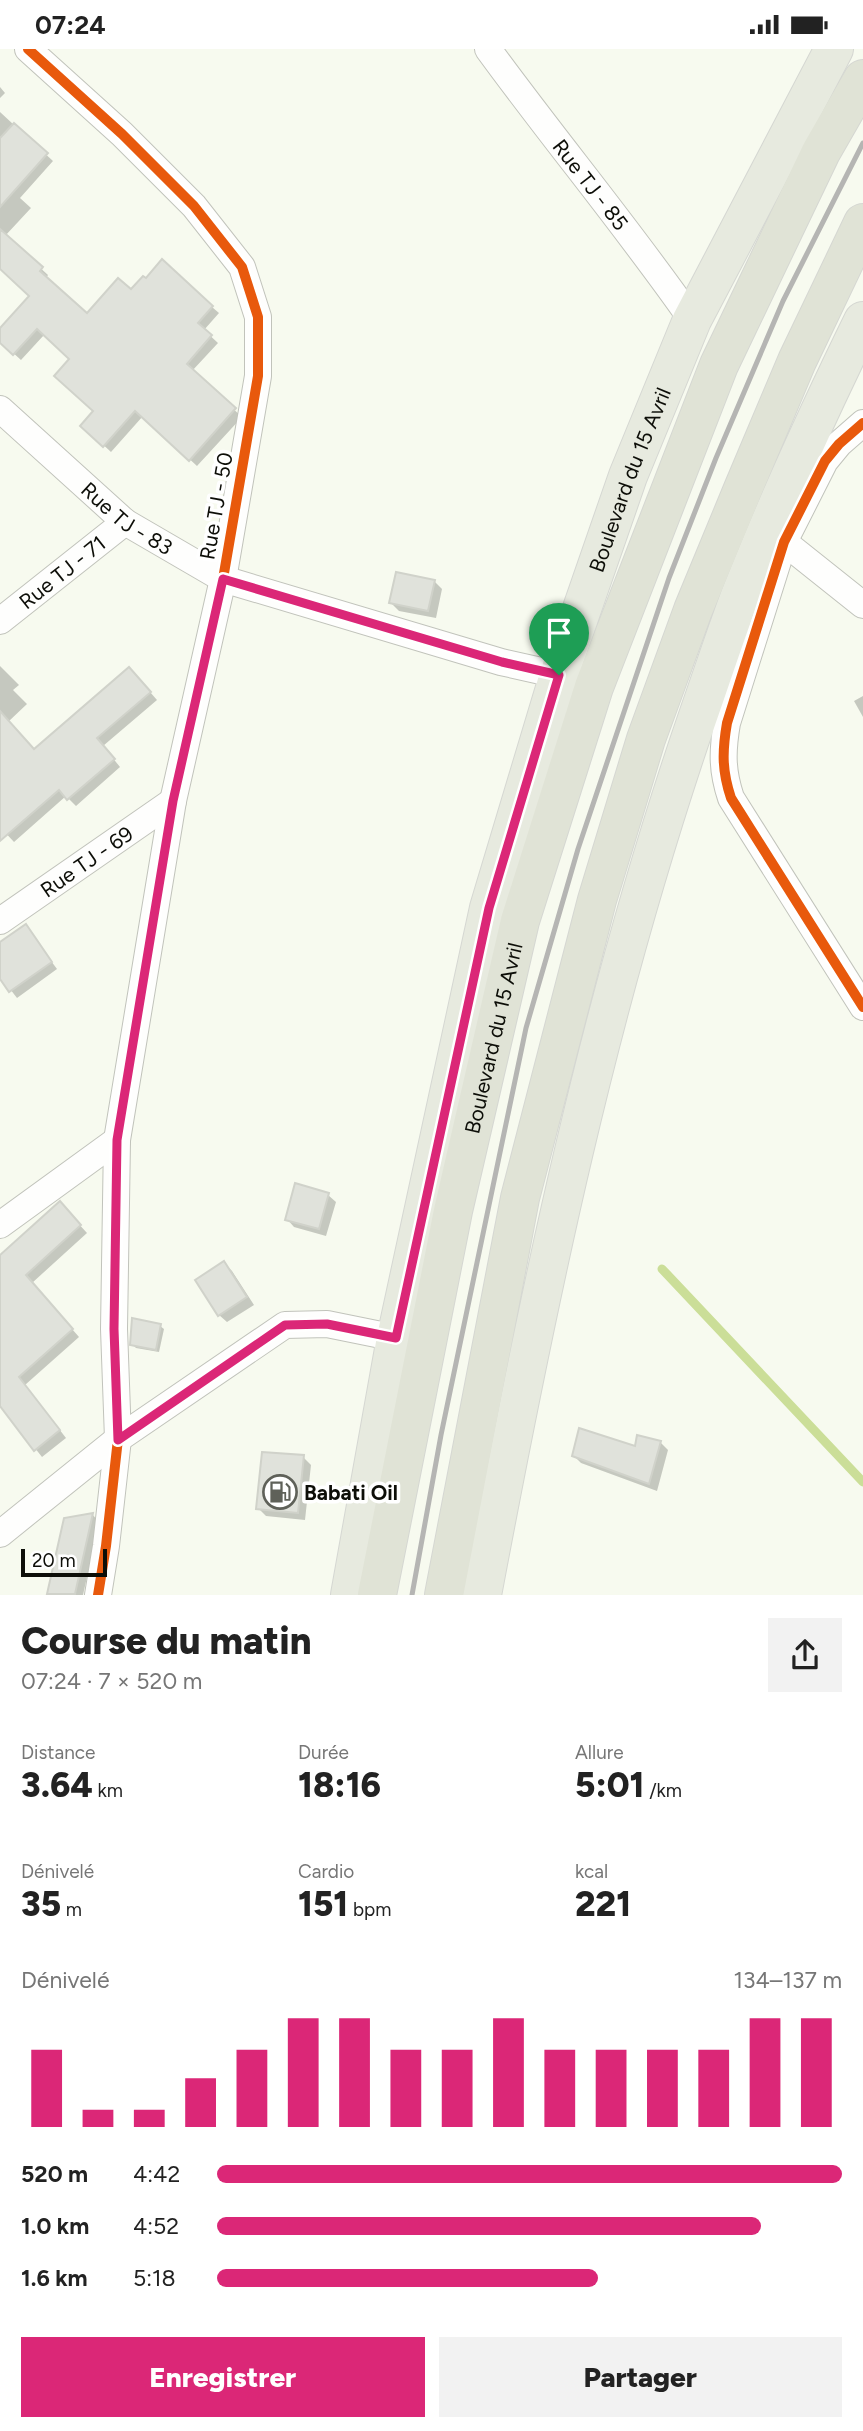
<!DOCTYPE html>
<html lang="fr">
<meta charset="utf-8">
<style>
:root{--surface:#fff;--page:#f2f2f2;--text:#222;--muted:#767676;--accent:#db2777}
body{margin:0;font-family:Figtree,sans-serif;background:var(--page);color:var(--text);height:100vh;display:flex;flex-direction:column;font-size:26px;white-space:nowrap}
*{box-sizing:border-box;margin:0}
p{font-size:23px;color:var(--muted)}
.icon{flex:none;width:38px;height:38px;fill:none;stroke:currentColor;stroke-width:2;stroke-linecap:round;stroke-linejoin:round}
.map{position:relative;height:1546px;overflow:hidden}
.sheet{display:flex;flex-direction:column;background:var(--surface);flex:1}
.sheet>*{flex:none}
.scale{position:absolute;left:21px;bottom:18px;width:86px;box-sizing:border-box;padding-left:7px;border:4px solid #0d0e08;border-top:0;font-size:19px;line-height:24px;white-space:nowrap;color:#0d0e08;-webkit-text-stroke:5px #fff;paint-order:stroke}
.pin{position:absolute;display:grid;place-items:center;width:60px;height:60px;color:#fff;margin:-72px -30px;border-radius:50% 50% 50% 0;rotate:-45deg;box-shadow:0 0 7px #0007}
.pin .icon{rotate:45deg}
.round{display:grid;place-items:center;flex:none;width:74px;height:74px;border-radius:0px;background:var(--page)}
.head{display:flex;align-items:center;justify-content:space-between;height:119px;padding:0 21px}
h1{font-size:38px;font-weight:800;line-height:52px}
.stats{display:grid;grid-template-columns:repeat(3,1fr);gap:10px;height:119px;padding:7px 21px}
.stats div{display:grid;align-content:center}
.stats b{font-size:35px;font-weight:800}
.stats small{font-size:19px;font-weight:400}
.stats p{font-size:19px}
.chart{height:196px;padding:14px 21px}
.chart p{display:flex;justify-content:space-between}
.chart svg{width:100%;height:126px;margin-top:7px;stroke:var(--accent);stroke-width:6}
.action{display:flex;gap:14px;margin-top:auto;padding:14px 21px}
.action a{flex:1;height:80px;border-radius:0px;background:var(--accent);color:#fff;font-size:28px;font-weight:800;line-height:80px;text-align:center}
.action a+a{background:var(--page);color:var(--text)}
ul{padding:0 21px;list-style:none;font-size:23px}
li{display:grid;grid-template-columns:112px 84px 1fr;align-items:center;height:52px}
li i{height:18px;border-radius:9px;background:var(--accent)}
.status{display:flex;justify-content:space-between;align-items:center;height:49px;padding:0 35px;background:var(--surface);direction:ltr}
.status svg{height:19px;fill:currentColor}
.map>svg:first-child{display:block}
.shadow{fill:#0003}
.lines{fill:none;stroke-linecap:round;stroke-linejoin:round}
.stream{stroke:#cbde98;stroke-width:9}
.building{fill:#e0e2db;stroke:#d0d2ca;stroke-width:2}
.minor-casing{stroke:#c1c3bb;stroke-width:28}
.primary-casing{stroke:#d5d7d2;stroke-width:40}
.trunk-casing{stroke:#d5d7d2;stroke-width:40}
.minor{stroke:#fefefd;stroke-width:26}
.primary{stroke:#e7eadf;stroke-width:38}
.trunk{stroke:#e0e3d6;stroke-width:38}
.rail{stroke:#b5b5b3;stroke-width:5}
.cycleway-casing{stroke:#fff;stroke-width:15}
.cycleway{stroke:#e8590c;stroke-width:10}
.route-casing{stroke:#fff;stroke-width:14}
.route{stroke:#db2777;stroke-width:9}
.labels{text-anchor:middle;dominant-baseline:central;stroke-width:7;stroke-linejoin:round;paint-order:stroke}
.street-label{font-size:21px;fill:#0d0e08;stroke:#fff}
.poi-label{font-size:21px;font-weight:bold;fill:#0d0e08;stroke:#fff;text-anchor:start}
</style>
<div class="status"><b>07:24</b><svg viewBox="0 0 49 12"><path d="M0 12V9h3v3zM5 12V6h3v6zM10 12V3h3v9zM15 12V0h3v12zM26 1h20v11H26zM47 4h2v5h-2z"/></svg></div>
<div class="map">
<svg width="863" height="1546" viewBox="0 0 863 1546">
<rect width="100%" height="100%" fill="#f7faef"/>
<path class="shadow" d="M0 38 5 44 0 49Z
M0 63 53 112 20 149 31 159 5 187 48 226 46 229 87 267 131 243 212 258 219 264 204 281 218 294 192 322 242 368 197 417 143 367 111 403 83 377 95 363 71 310 44 286 21 311 0 292V282L31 247 0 219Z
M434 532 442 540 436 569 399 562 391 554Z
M0 617 19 636 13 641 27 655 8 673 35 702 136 627 157 651 103 697 120 718 76 757 66 747 14 793 0 778Z
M863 647V668L854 652Z
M25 877 57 920 17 949 0 927V912Z
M328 1146 336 1153 326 1187 294 1178 287 1170Z
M66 1161 87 1184 32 1234 79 1288 25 1336 66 1389 42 1408 0 1355V1208Z
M224 1214 232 1222 254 1256 227 1273 219 1266Z
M160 1277 164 1280 159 1303 136 1299 132 1295Z
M660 1393 668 1401 657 1442 581 1414 573 1406 636 1399Z
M303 1408 311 1416 305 1471 266 1467 258 1459Z
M92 1465 99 1473 83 1546H49L66 1470Z"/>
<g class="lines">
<path class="stream" d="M662 1220 863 1433"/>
</g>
<path class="building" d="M14 74 48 104 0 158V89Z
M0 180 43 218 40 222 87 264 118 229 131 240 143 227 146 229 162 210 213 257 198 274 212 286 187 315 236 359 189 412 135 362 103 398 80 377 93 362 54 327 69 310 37 280 13 306 0 294V279L29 247 0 220Z
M396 523 435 531 428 562 389 554Z
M129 618 151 643 97 689 115 710 67 751 59 741 0 792V662L34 700Z
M26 875 52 913 9 943 0 930V893Z
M295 1134 329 1144 319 1180 285 1171Z
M60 1152 81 1176 26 1226 73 1280 19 1328 60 1381 34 1402 0 1357V1206Z
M224 1212 247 1248 218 1267 195 1231Z
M132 1269 161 1275 156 1301 130 1296Z
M579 1379 635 1397 637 1386 661 1392 649 1435 572 1407Z
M262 1403 304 1406 298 1464 256 1460Z
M93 1464 75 1545H47L64 1469Z"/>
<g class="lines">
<g class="minor-casing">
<g id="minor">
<path d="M28 0 122 85 194 157 242 218 258 268V327L223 530 173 752 117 1091 114 1280 118 1390 106 1497 98 1546"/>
<path id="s1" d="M488 0C555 92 628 179 692 271"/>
<path id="s2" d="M0 360 125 473 223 530 501 613 559 626"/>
<path d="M863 374 839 395 825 412 784 493 727 674C722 703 722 722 731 749L863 958"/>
<path d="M784 493 863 556"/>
<path id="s3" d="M0 572 125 473"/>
<path id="s4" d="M0 872 173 752"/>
<path d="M0 1176 117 1091"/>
<path d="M0 1485 118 1390 285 1276 327 1275 396 1289"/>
</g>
</g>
<g class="primary-casing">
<g id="primary">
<path id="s5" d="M350 1546 396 1289 489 859 559 626 628 427 692 271 834 0"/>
<path d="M482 1546C538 1248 599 954 698 667 712 627 725 587 740 547 777 453 819 362 863 272"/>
</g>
</g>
<g class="trunk-casing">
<g id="trunk">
<path id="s6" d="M377 1546 453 1162 520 872 594 638 719 316 821 103 863 30"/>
<path d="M444 1546 520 1149 597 851 646 690 693 561 743 440 797 312 863 174"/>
</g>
</g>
<use href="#minor" class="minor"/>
<use href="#primary" class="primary"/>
<use href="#trunk" class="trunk"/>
<path class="rail" d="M412 1546 441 1386 526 979 578 800 669 529 716 409 783 252 863 94"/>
<g class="cycleway-casing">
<path id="cycleway" d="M28 0 122 85 194 157 242 218 258 268V327L223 530 173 752 117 1091 114 1280 118 1390 106 1497 98 1546
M863 374 839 395 825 412 784 493 727 674C722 703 722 722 731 749L863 958"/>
</g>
<use href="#cycleway" class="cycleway"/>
</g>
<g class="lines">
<g class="route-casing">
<path id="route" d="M223 530 502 613 559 626 489 859 396 1289 327 1275 285 1276 118 1391 114 1280 117 1091 173 752Z"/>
</g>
<use href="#route" class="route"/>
</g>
<defs>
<g id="fuel-ring" transform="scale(1.75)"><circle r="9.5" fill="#fff" stroke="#5f6159" stroke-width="1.5"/><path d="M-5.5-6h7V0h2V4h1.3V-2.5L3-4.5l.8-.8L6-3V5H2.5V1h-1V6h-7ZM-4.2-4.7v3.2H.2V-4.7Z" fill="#5f6159"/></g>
</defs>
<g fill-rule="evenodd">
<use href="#fuel-ring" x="280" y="1443"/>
</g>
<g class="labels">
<g class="street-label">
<text stroke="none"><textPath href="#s1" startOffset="170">Rue TJ - 85</textPath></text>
<text stroke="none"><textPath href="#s5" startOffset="1152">Boulevard du 15 Avril</textPath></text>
<text transform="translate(216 457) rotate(-80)">Rue TJ - 50</text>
<text stroke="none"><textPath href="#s2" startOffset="168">Rue TJ - 83</textPath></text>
<text stroke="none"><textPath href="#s3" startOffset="79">Rue TJ - 71</textPath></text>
<text stroke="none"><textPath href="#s4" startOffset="105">Rue TJ - 69</textPath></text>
<text stroke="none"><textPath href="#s6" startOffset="569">Boulevard du 15 Avril</textPath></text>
</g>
<g class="poi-label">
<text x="304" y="1443">Babati Oil</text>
</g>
</g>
</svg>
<div class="scale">20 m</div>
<div class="pin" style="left:559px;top:626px;background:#1e9e55"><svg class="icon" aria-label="arrive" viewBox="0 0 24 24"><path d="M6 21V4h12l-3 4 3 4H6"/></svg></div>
</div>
<section class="sheet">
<div class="head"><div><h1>Course du matin</h1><p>07:24 · 7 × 520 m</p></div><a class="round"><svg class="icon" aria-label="share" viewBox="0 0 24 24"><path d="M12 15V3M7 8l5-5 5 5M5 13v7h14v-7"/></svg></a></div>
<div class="stats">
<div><p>Distance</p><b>3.64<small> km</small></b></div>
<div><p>Durée</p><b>18:16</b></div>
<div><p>Allure</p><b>5:01<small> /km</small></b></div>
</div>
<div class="stats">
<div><p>Dénivelé</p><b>35<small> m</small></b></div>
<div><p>Cardio</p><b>151<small> bpm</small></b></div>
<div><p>kcal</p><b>221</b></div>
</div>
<div class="chart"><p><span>Dénivelé</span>134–137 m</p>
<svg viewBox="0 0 160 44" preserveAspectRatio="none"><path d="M5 44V17M15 44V38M25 44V38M35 44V27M45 44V17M55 44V6M65 44V6M75 44V17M85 44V17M95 44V6M105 44V17M115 44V17M125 44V17M135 44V17M145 44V6M155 44V6"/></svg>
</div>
<ul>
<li><b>520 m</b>4:42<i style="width:100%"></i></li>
<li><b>1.0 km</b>4:52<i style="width:87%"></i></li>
<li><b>1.6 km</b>5:18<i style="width:61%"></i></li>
</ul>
<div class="action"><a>Enregistrer</a><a>Partager</a></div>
</section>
